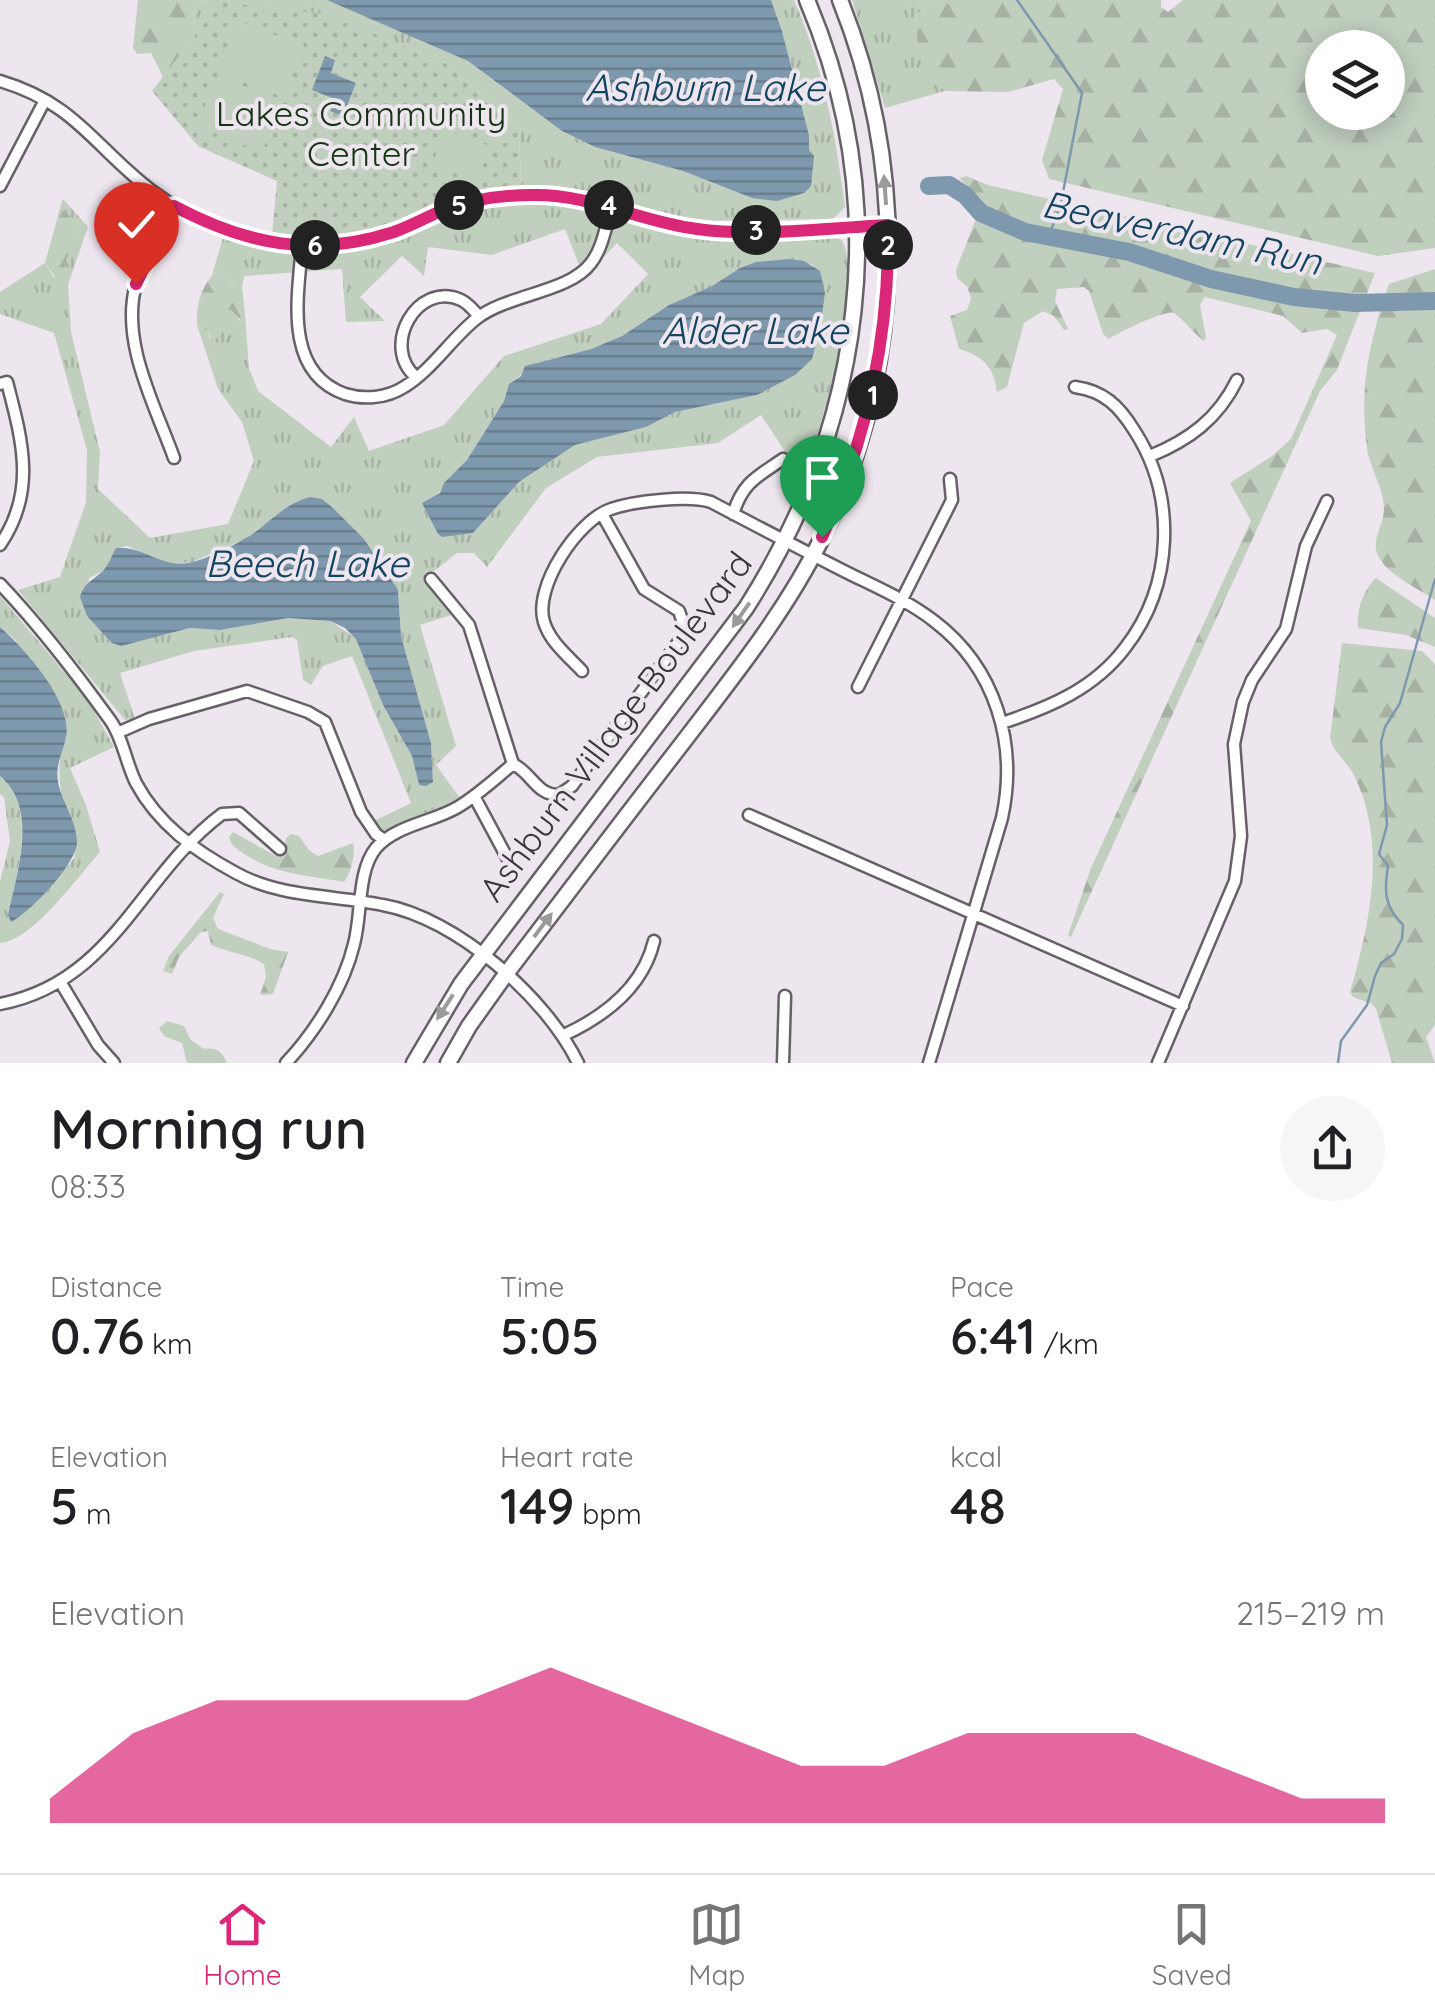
<!DOCTYPE html>
<meta charset="utf-8">
<style>
:root{--surface:#fff;--page:#f6f6f6;--text:#202124;--muted:#757577;--line:#e0e0e0;--accent:#db2777}
body{margin:0;font-family:Quicksand,sans-serif;background:var(--page);color:var(--text);height:100vh;display:flex;flex-direction:column;font-size:38px;white-space:nowrap}
*{box-sizing:border-box;margin:0}
p{font-size:32px;color:var(--muted)}
.icon{flex:none;width:55px;height:55px;fill:none;stroke:currentColor;stroke-width:2;stroke-linecap:round;stroke-linejoin:round}
.map{position:relative;height:1063px;overflow:hidden}
.drawer{display:flex;flex-direction:column;background:var(--surface);flex:1}
.drawer>*{flex:none}
.controls{position:absolute;left:1305px;top:30px;display:grid;gap:20px}
.controls a{display:grid;place-items:center;width:100px;height:100px;border-radius:50%;background:var(--surface);box-shadow:0 5px 25px #0003;font-size:50px}
.pin{position:absolute;display:grid;place-items:center;width:85px;height:85px;color:#fff;margin:-102px -42px;border-radius:50% 50% 50% 0;rotate:-45deg;box-shadow:0 0 10px #0007}
.pin .icon{rotate:45deg}
.km{position:absolute;width:50px;height:50px;margin:-25px;border-radius:50%;background:#222;color:#fff;font-size:28px;line-height:50px;text-align:center}
.round{display:grid;place-items:center;flex:none;width:105px;height:105px;border-radius:52px;background:var(--page)}
.head{display:flex;align-items:center;justify-content:space-between;height:170px;padding:0 50px}
h1{font-size:55px;font-weight:600;line-height:75px}
.stats{display:grid;grid-template-columns:repeat(3,1fr);gap:15px;height:170px;padding:10px 50px}
.stats div{display:grid;align-content:center}
.stats b{font-size:50px;font-weight:600}
.stats small{font-size:28px;font-weight:400}
.stats p{font-size:28px}
.chart{height:280px;padding:20px 50px}
.chart p{display:flex;justify-content:space-between}
.chart svg{width:100%;height:180px;margin-top:10px;fill:var(--accent);opacity:.7}
.tab-bar{display:flex;justify-content:space-around;align-items:center;height:140px;border-top:2px solid var(--line);background:var(--surface);font-size:28px;color:var(--muted)}
.tab-bar a{display:grid;justify-items:center;gap:5px}
.tab-bar .on{color:var(--accent)}
.map>svg:first-child{display:block}
.grass{fill:url(#grass-tufts);fill-rule:evenodd}
.forest{fill:url(#forest-firs);fill-rule:evenodd}
.park{fill:url(#park-dots)}
.pitch{fill:#c1cfbf}
.water{fill:url(#water-rules)}
.lines{fill:none;stroke-linecap:round;stroke-linejoin:round}
.stream{stroke:#7e99ad;stroke-width:2.5}
.river{stroke:#7e99ad;stroke-width:18}
.street-casing{stroke:#666067;stroke-width:15}
.secondary-casing{stroke:#666067;stroke-width:19}
.street{stroke:#fff;stroke-width:10}
.secondary{stroke:#fff;stroke-width:14}
.oneway{fill:#9c9b9c}
.route-casing{stroke:#fff;stroke-width:20}
.route{stroke:#db2777;stroke-width:12}
.labels{text-anchor:middle;dominant-baseline:central;stroke-width:8;stroke-linejoin:round;paint-order:stroke}
.park-label{font-size:35px;fill:#143511;stroke:#eee6ef}
.street-label{font-size:35px;fill:#3a373a;stroke:#eee6ef}
.water-label{font-size:38px;font-style:italic;fill:#134461;stroke:#eee6ef}
</style>
<div class="map">
<svg width="1435" height="1063" viewBox="0 0 1435 1063">
<defs>
<pattern id="grass-tufts" width="24" height="20" patternUnits="userSpaceOnUse" patternTransform="scale(2.5)"><rect width="24" height="20" fill="#c1cfbf"/><path d="M3 7l-1-3M5 7V3M7 7l1-3M15 17l-1-3M17 17v-4M19 17l1-3" fill="none" stroke="#a7b2a5"/></pattern>
<pattern id="forest-firs" width="22" height="20" patternUnits="userSpaceOnUse" patternTransform="scale(2.5)"><rect width="22" height="20" fill="#c1cfbf"/><path d="M5 1l3.5 6h-7zM16 11l3.5 6h-7z" fill="#a7b2a5"/></pattern>
<pattern id="park-dots" width="8" height="8" patternUnits="userSpaceOnUse" patternTransform="scale(2.5)"><rect width="8" height="8" fill="#c1cfbf"/><path d="M2 2h.1M6 6h.1" fill="none" stroke="#a7b2a5" stroke-width="1.8" stroke-linecap="round"/></pattern>
<pattern id="water-rules" width="6" height="5" patternUnits="userSpaceOnUse" patternTransform="scale(2.5)"><rect width="6" height="5" fill="#7e99ad"/><path d="M0 2.5h6" fill="none" stroke="#687e8e"/></pattern>
</defs>
<rect width="100%" height="100%" fill="#eee6ef"/>
<path class="grass" d="M209 0H327L340 3 468 61 562 131 595 147 683 171 752 198 809 150V135L782 31 771 0H794C823 67 836 135 845 207L833 219 705 221 655 212 589 191 521 185 519 128 444 62 326 15 221 3 195 36 194 3Z
M852 0H940L915 15C917 47 923 67 945 91L885 108Z
M63 199 88 227 68 285 71 332 100 452 98 489 150 538 228 524 254 461 242 422 218 389 197 325 208 332 210 339 222 310H231L240 321 245 314 249 368 258 391 331 447 354 417 369 451 444 425 504 356 601 324 648 274 617 243 584 278 565 229 492 255 428 247 424 276 402 256 360 297 385 321 346 322 342 269 244 276 242 287 236 288 228 276 217 271 212 275 223 238 279 253 325 254 391 242 475 210 532 204 587 208 652 229 715 239 832 236 842 240C865 291 824 417 806 468L792 462 761 415 718 443 597 457 546 488 487 567 474 553H457L433 572 464 611 420 625 456 746 436 765 460 798 384 831 372 822 411 803 352 656 323 666 311 685 303 680 297 640 292 637 194 651 120 673 135 719 125 720 18 590 60 577 86 502 87 450 54 333 0 314V292L45 263 54 278 66 270 65 260 81 225 60 208ZM789 259 813 265 757 395 675 412 646 427 575 445 519 482 473 533 436 496 467 460 504 401 509 384 536 363 591 349 622 336 669 305 712 286 740 268ZM322 499 364 540 398 590 401 636 431 743 433 782 419 785 412 756 383 705 356 638 330 621 288 618 220 630 190 628 160 636 99 627 87 616 89 578 105 570 116 548 127 546 168 564 192 562 243 540 299 500Z
M0 596 88 700 114 747 70 768 86 805 100 852C78 876 33 941 0 943V882L10 841 4 797 0 794V776C38 809 17 872 8 915 36 899 55 882 75 857 67 817 50 775 66 737L16 641 0 627Z"/>
<path class="forest" d="M138 0H209L194 3 195 36 163 77 151 53 137 54 133 48Z
M940 0H1161V7L1168 12 1183 0H1435V248L1378 256 1049 179 1042 160 1063 89 1054 79 1008 92 945 91C921 65 917 49 915 15ZM1322 48H1388V112H1322Z
M966 176 988 185 1375 273 1337 370 1320 391 1071 937 1068 936 1069 932 1091 868 1251 521 1230 483 1272 456 1291 439 1337 335 1327 329 1302 333 1283 316 1205 297 1200 305 1206 337 1204 341C1193 333 1184 320 1174 313 1167 309 1117 333 1109 339L1103 334 1089 291 1084 287 1057 289 1055 301 1068 329 1064 330 1054 316 1043 311 1024 323 1007 387 997 392C994 367 983 356 959 349L950 316 967 310 971 298 967 286 957 278 956 270 983 201 959 178Z
M60 208 81 225 66 260 65 277 58 281 45 263Z
M1435 269V600C1419 589 1390 576 1380 559 1368 542 1385 525 1384 507 1384 491 1370 467 1367 449 1359 386 1369 343 1389 284Z
M217 271 228 276 235 287H242L245 314 241 321 231 310H222L217 338 214 343 208 332 197 325C196 304 201 285 217 271Z
M1376 578 1435 618V647L1406 635 1358 628C1356 611 1363 590 1376 578Z
M1342 643 1422 651 1435 664V1025L1426 1037 1435 1063H1392L1376 1009 1372 1004 1353 997 1350 992C1370 923 1387 845 1355 777 1348 762 1334 754 1330 738Z
M233 832 278 857 284 853 286 838 291 834 299 836 309 850 318 856 353 843C356 853 351 874 344 882 300 874 269 875 232 845L229 837Z
M220 892 224 894 213 918 218 929 270 949 288 952 273 994 260 995 266 977 264 964C248 954 229 953 211 945L208 931 201 932 179 957 172 974 163 971 169 956Z
M167 1021 184 1026 190 1039 204 1049C217 1047 222 1052 227 1063H187L182 1043 164 1036 159 1028Z"/>
<path class="park" d="M221 2 326 14 444 62 519 128 521 185C469 192 442 207 395 223 354 237 314 238 272 235L277 181 198 146 152 91Z"/>
<path class="pitch" d="M238 21 304 46 283 97 218 72Z
M217 76 282 101 262 152 197 126Z
M445 130 490 146 477 182 432 165Z"/>
<path class="water" d="M327 0H771L782 31 809 135V150L814 156 811 186 804 193 777 201 752 198 683 171 595 147 562 131 468 61Z
M325 56 335 60 331 73 356 83 343 116 330 111 335 99 312 90Z
M789 259 804 261 820 271 825 293 820 330 812 359 795 375 757 395 675 412 646 427 575 445 519 482 473 533 442 537 438 534 422 503 440 493 444 483 467 460 504 401 509 384 521 376 525 366 591 349 622 336 669 305 712 286 740 268 756 262Z
M311 497 322 499 333 508 364 539 398 590 401 636 431 743 433 782 426 786 419 785 412 756 383 705 356 639 345 628 330 621 288 618 220 630 190 628 121 646 112 643 87 616 80 597C85 582 92 581 103 571 108 566 112 555 116 548 143 545 163 570 192 562 209 558 229 548 244 539 266 527 285 502 311 497Z
M0 627C24 648 73 702 66 737 63 753 55 764 58 782 62 803 76 819 77 841 78 863 29 913 11 922L8 915C17 872 39 809 0 776Z"/>
<g class="lines">
<path class="stream" d="M1017 0 1082 93 1060 208 1048 237
M1338 1063 1341 1041 1367 1005 1375 976 1381 963 1394 954 1402 939 1403 925C1384 906 1384 891 1388 866L1379 854 1387 825 1381 742 1385 727 1400 703 1435 579"/>
<path class="river" d="M929 186 949 185 965 195 981 213 1025 232 1129 252 1211 279 1294 297 1355 303 1435 301"/>
<g class="street-casing">
<path id="street" d="M0 81C77 104 94 147 152 191 176 209 204 224 232 234 284 252 345 249 397 231 428 220 456 204 489 198 572 182 622 220 697 229 757 237 827 228 887 225
M0 186 45 100
M302 246C298 296 283 372 345 394 364 400 387 398 404 387 431 371 451 339 476 319 507 294 569 293 591 263 603 248 606 224 612 206
M416 377C380 347 417 280 461 300 468 303 474 311 479 316
M0 384 7 382C22 440 37 491 0 545
M1150 456C1189 440 1218 419 1237 380
M174 458C155 405 120 342 136 284 144 257 161 231 174 207
M733 514C743 482 757 477 783 459
M431 579 469 625 513 764C532 773 536 795 559 795L572 786 686 632 679 611 644 589 602 514
M0 584C40 626 76 673 110 720 123 738 126 763 136 783 158 824 195 851 236 873 281 898 334 895 383 905 456 918 546 997 578 1063
M582 671C568 656 550 642 544 622 533 587 578 520 611 509 634 501 689 495 711 502 754 525 797 547 840 569 871 585 906 599 934 621 996 668 1018 744 1002 818L929 1063
M858 687 952 500 950 479
M1002 723C1050 707 1094 689 1125 648 1174 585 1177 496 1134 430 1119 406 1104 391 1075 387
M117 733 149 719 247 691 308 712 325 722 361 812 376 834 384 840
M474 796 511 865
M749 815 1183 1006
M61 983 98 1045 114 1063
M0 1004C114 982 139 876 222 814L239 813 280 849
M564 1035C605 1016 643 987 654 941
M286 1063C316 1031 344 986 354 944 362 915 357 871 376 848 396 825 433 822 458 807 478 795 495 779 513 764
M783 1063 785 996
M1158 1063 1235 881 1241 836 1234 744 1243 702 1252 680 1286 629 1306 546 1327 501"/>
</g>
<g class="secondary-casing">
<path id="secondary" d="M414 1063 461 984 746 608C864 423 894 205 807 0
M448 1063 469 1026 506 974C564 898 622 821 681 745 732 678 785 613 822 538 904 370 909 172 840 0"/>
</g>
<use href="#street" class="street"/>
<use href="#secondary" class="secondary"/>
</g>
<defs><path id="oneway-solid" d="M-6-.8H1V-3.2L6.5 0L1 3.2V.8H-6Z" transform="scale(2.5)"/></defs>
<g class="oneway">
<use href="#oneway-solid" transform="translate(885 190) rotate(-94)"/>
<use href="#oneway-solid" transform="translate(741 615) rotate(125)"/>
<use href="#oneway-solid" transform="translate(543 925) rotate(-53)"/>
<use href="#oneway-solid" transform="translate(445 1007) rotate(123)"/>
</g>
<g class="lines">
<g class="route-casing">
<path id="route" d="M136 284 174 206C247 245 314 258 394 232 411 226 427 217 443 210 472 199 503 195 533 195 591 194 640 222 697 229 755 237 828 228 888 225 890 335 868 437 822 537"/>
</g>
<use href="#route" class="route"/>
</g>
<g class="labels">
<g class="park-label">
<text x="361" y="113">Lakes Community<tspan x="361" dy="40">Center</tspan></text>
</g>
<g class="street-label">
<text transform="translate(615 726) rotate(-53)">Ashburn Village Boulevard</text>
</g>
<g class="water-label">
<text x="705" y="87">Ashburn Lake</text>
<text transform="translate(1182 232) rotate(12)">Beaverdam Run</text>
<text x="755" y="330">Alder Lake</text>
<text x="307" y="563">Beech Lake</text>
</g>
</g>
</svg>
<div class="controls">
<a><svg class="icon" aria-label="layers" viewBox="0 0 24 24"><path d="M12 4l9 5-9 5-9-5zM3 14l9 5 9-5"/></svg></a>
</div>
<div class="pin" style="left:822px;top:537px;background:#1e9e55"><svg class="icon" aria-label="arrive" viewBox="0 0 24 24"><path d="M6 21V4h12l-3 4 3 4H6"/></svg></div>
<div class="pin" style="left:136px;top:284px;background:#d93025"><svg class="icon" aria-label="check" viewBox="0 0 24 24"><path d="M5 12l5 5 9-10"/></svg></div>
<b class="km" style="left:873px;top:395px">1</b>
<b class="km" style="left:888px;top:245px">2</b>
<b class="km" style="left:756px;top:230px">3</b>
<b class="km" style="left:609px;top:205px">4</b>
<b class="km" style="left:459px;top:205px">5</b>
<b class="km" style="left:315px;top:245px">6</b>
</div>
<section class="drawer">
<div class="head"><div><h1>Morning run</h1><p>08:33</p></div><a class="round"><svg class="icon" aria-label="share" viewBox="0 0 24 24"><path d="M12 15V3M7 8l5-5 5 5M5 13v7h14v-7"/></svg></a></div>
<div class="stats">
<div><p>Distance</p><b>0.76<small> km</small></b></div>
<div><p>Time</p><b>5:05</b></div>
<div><p>Pace</p><b>6:41<small> /km</small></b></div>
</div>
<div class="stats">
<div><p>Elevation</p><b>5<small> m</small></b></div>
<div><p>Heart rate</p><b>149<small> bpm</small></b></div>
<div><p>kcal</p><b>48</b></div>
</div>
<div class="chart"><p><span>Elevation</span>215–219 m</p>
<svg viewBox="0 0 160 44" preserveAspectRatio="none"><path d="M0 44V38L10 22L20 14L30 14L40 14L50 14L60 6L70 14L80 22L90 30L100 30L110 22L120 22L130 22L140 30L150 38L160 38V44z"/></svg>
</div>
</section>
<nav class="tab-bar">
<a class="on"><svg class="icon" aria-label="home" viewBox="0 0 24 24"><path d="M3 11l9-7 9 7M6 9v11h12V9"/></svg>Home</a>
<a><svg class="icon" aria-label="map" viewBox="0 0 24 24"><path d="M3 6l6-2 6 2 6-2v14l-6 2-6-2-6 2zM9 4v14M15 6v14"/></svg>Map</a>
<a><svg class="icon" aria-label="saved" viewBox="0 0 24 24"><path d="M7 4h10v16l-5-4-5 4z"/></svg>Saved</a>
</nav>
